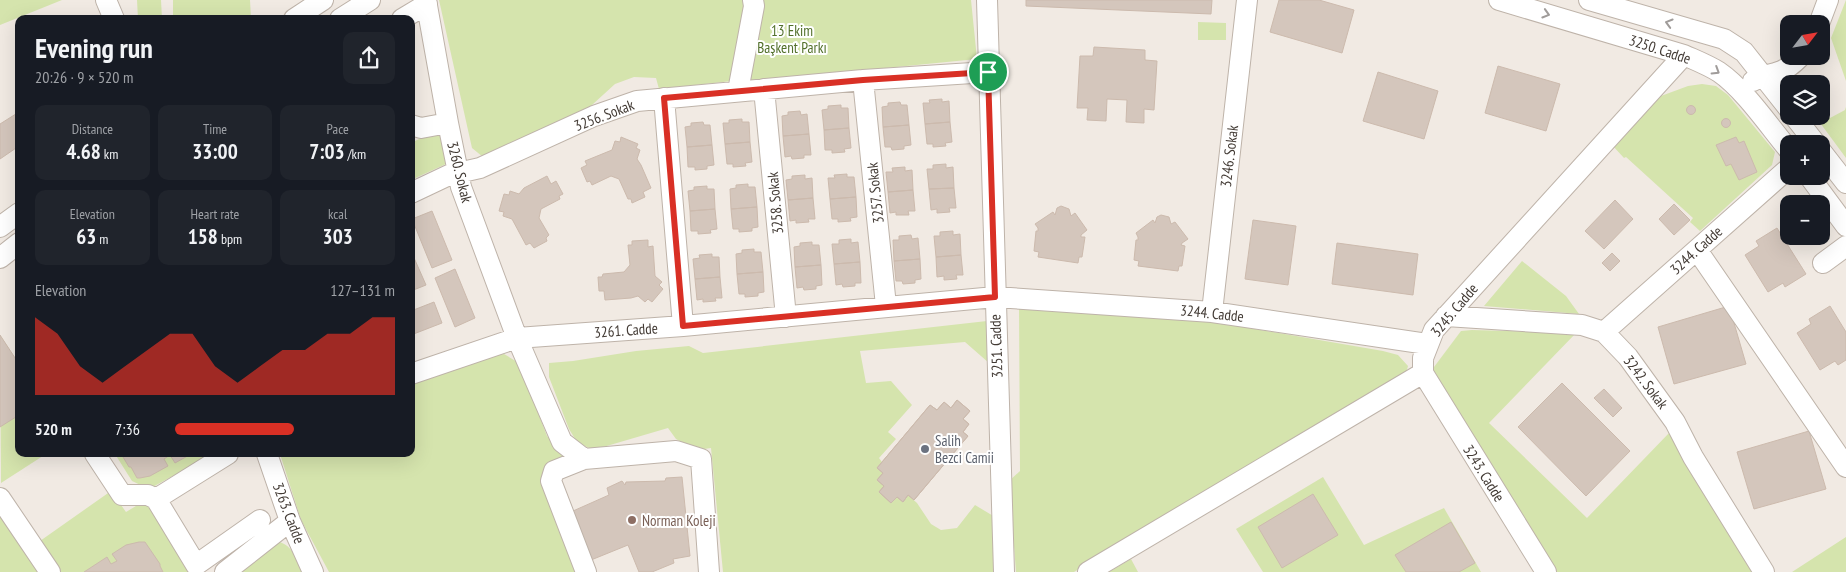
<!DOCTYPE html>
<meta charset="utf-8">
<style>
:root{--surface:#171b24;--page:#20242c;--text:#f1f3f6;--muted:#9ea1a6;--accent:#d93025}
body{margin:0;font-family:"PT Sans Narrow",sans-serif;background:var(--page);color:var(--text);height:100vh;display:flex;flex-direction:column;font-size:19px;white-space:nowrap}
*{box-sizing:border-box;margin:0}
p{font-size:16px;color:var(--muted)}
.icon{flex:none;width:28px;height:28px;fill:none;stroke:currentColor;stroke-width:2;stroke-linecap:round;stroke-linejoin:round}
.map{position:relative;flex:1;overflow:hidden}
.details{position:absolute;left:15px;top:15px;width:400px;height:442px;display:flex;flex-direction:column;background:var(--surface);border-radius:10px;box-shadow:0 5px 20px #0002}
.details>*{flex:none}
.needle{width:32px;rotate:59deg}
.controls{position:absolute;left:1780px;top:15px;display:grid;gap:10px}
.controls a{display:grid;place-items:center;width:50px;height:50px;border-radius:10px;background:var(--surface);box-shadow:0 5px 20px #0002;font-size:25px}
.pin{position:absolute;display:grid;place-items:center;width:42px;height:42px;color:#fff;margin:-21px;border:2px solid #fff;border-radius:50%;box-shadow:0 1px 5px #0007}
.round{display:grid;place-items:center;flex:none;width:52px;height:52px;border-radius:10px;background:var(--page)}
.head{display:flex;align-items:center;justify-content:space-between;height:85px;padding:0 20px}
h1{font-size:28px;font-weight:700;line-height:38px}
.figures{display:grid;grid-template-columns:repeat(3,1fr);gap:8px;height:85px;padding:5px 20px}
.figures div{display:grid;align-content:center;border-radius:10px;background:var(--page);text-align:center}
.figures b{font-size:21px;font-weight:700}
.figures small{font-size:14px;font-weight:400}
.figures p{font-size:14px}
.chart{height:140px;padding:10px 20px}
.chart p{display:flex;justify-content:space-between}
.chart svg{width:100%;height:90px;margin-top:5px;fill:var(--accent);opacity:.7}
ul{padding:0 20px;list-style:none;font-size:16px}
li{display:grid;grid-template-columns:80px 60px 1fr;align-items:center;height:38px}
li i{height:12px;border-radius:6px;background:var(--accent)}
.map>svg:first-child{display:block}
.green{fill:#d5e4ad}
.building{fill:#d4c6bc;stroke:#ccbaad}
.lines{fill:none;stroke-linecap:round;stroke-linejoin:round}
.minor-casing{stroke:#beb3a9;stroke-width:22}
.minor{stroke:#fff;stroke-width:20}
.oneway{stroke:#a09c9a}
.route-casing{stroke:#fff;stroke-width:10}
.route{stroke:#d93025;stroke-width:6}
.worship-dot{fill:#6b7280;stroke:#fff;stroke-width:2}
.education-dot{fill:#8d6e63;stroke:#fff;stroke-width:2}
.labels{text-anchor:middle;dominant-baseline:central;stroke-width:4;stroke-linejoin:round;paint-order:stroke}
.park-label{font-size:15px;fill:#52702b;stroke:#fff}
.street-label{font-size:15px;fill:#423a34;stroke:#fff}
.worship-label{font-size:15px;fill:#5b616d;stroke:#fff;text-anchor:start}
.education-label{font-size:15px;fill:#785e54;stroke:#fff;text-anchor:start}
</style>
<div class="map">
<svg width="1846" height="572" viewBox="0 0 1846 572">
<rect width="100%" height="100%" fill="#f1eae3"/>
<path class="green" d="M0 0H62L0 25Z
M137 0H161L162 19H138Z
M173 0H250L251 19H173Z
M439 0H749L732 81 659 89 656 78 634 77 615 84 581 115 483 157 472 148Z
M758 0H971L977 59 745 82Z
M1846 0V81L1831 38Z
M1198 22 1226 23V40H1198Z
M1702 84 1716 86 1728 95 1775 152 1772 165 1700 231 1690 222 1693 218 1626 157 1624 158 1612 145 1661 96 1688 86Z
M1846 107V158L1815 116H1821V108L1830 118 1845 110Z
M439 129 446 164 411 180V143Z
M1522 261 1566 296 1579 314 1484 306Z
M1019 305 1203 320 1383 351 1398 355 1408 366 1405 377 1074 572H1016L1009 481 1020 471Z
M987 321 989 363 965 342 860 351 866 383 891 381 912 405 888 432 896 439 879 458 882 462 877 468 883 473 877 480 884 486 879 492 891 503 897 497 903 502 908 495 917 503 931 524 941 530 957 528 975 505 995 517 994 572H723L711 448 697 450 676 439 668 428 593 450 577 442 569 429 549 377V363L573 361 636 351 689 346 703 353Z
M1472 330 1576 333 1489 423 1587 518 1670 432 1755 572H1557L1433 378 1431 371 1461 331Z
M0 335 19 364V454H46L1 483Z
M504 354 519 363 547 436 570 461 552 465 582 572H329L301 520 280 454H411V380L466 360Z
M115 454H213L149 489 132 481Z
M1323 477 1364 545 1444 508 1481 572H1263L1236 529Z
M111 491 126 512 146 500 194 572H61L40 541Z
M0 508 39 572H0Z
M1846 537V572H1792Z
M275 541C293 544 295 557 302 572H236Z
M1131 559 1138 572H1109Z"/>
<path class="building" d="M1026 0H1212L1211 14 1026 6Z
M1279 0H1319L1354 10 1342 53 1270 32Z
M1094 47 1145 50V60L1157 61 1154 110 1144 109V123L1126 122 1127 100 1107 99 1106 121 1087 120 1088 108H1077L1080 56H1093Z
M1498 66 1560 84 1546 131 1485 113Z
M1378 72 1438 91 1424 139 1363 121Z
M942 99V102L949 101 950 122 925 124 923 103H930L929 100Z
M900 102 901 105H907L909 125 883 127 882 107 888 106V103Z
M841 105V108H848L849 128 824 130 822 110 828 109V106Z
M1686.5 110a4.5 4.5 0 1 1 9 0a4.5 4.5 0 1 1-9 0Z
M800 111 801 115 807 114 809 134 783 136 782 116 788 115V112Z
M19 112V146L0 159V124Z
M1721.5 123a4.5 4.5 0 1 1 9 0a4.5 4.5 0 1 1-9 0Z
M742 119V122H749L750 142 725 144 723 123H729V120Z
M703 122 704 125H710L712 145 687 147 685 127 691 126V123Z
M950 122 952 142 945 143 946 146 933 147V144H927L925 124Z
M909 125 911 145 904 146V149L892 150 891 147H885L883 127Z
M849 128 851 148 844 149 845 152 832 153V150H825L824 130Z
M809 134 811 155H804V158L792 159 791 156 785 157 783 136Z
M621 137 638 144 636 148 640 150 637 159 641 165 651 188 643 192 645 197 632 203 631 199H628L619 179 611 176 592 185 590 181 587 182 581 168 587 165 585 161 612 150 615 141 620 142Z
M1736 137 1739 143 1744 141 1757 172 1739 180 1731 164 1726 166 1716 145Z
M750 142 752 162 745 163 746 166 733 167V164H727L725 144Z
M712 145 714 165 707 166V169L695 170V167H688L687 147Z
M946 164V168L953 167 954 188 929 189 927 169H933V165Z
M905 167V171L912 170 913 190 888 192 886 172H893L892 168Z
M847 174V177H854L856 197 830 199 828 178H835L834 175Z
M805 175V179L812 178 813 198 788 200 786 180 792 179V176Z
M547 176 551 184 556 181 563 194 559 196 560 199 541 209 539 218 549 235 546 238 547 241 534 248 530 243 526 245 512 219 503 216 504 212 499 211 504 194 509 195 510 191 519 194 524 188Z
M748 184V187H755L757 207 731 209 730 189 736 188V185Z
M707 186V189H714L715 209 690 211 688 191 694 190V187Z
M954 188 956 208H949L950 212 937 213V209L931 210 929 189Z
M913 190 915 211H908L909 215H896V212L890 213 888 192Z
M856 197 857 217 850 218 851 221 838 222V219H832L830 199Z
M813 198 815 219H808L809 222 796 223V220L790 221 788 200Z
M1615 200 1633 219 1604 249 1585 231Z
M1674 204 1690 220 1674 235 1659 219Z
M1061 206 1069 209 1071 216 1075 213 1087 230 1081 235V237H1085L1082 257H1079L1078 263 1038 257 1039 252 1034 251 1036 231H1038V228L1035 224 1053 212 1055 215 1057 208Z
M757 207 758 227 752 228V231L739 232V229H733L731 209Z
M715 209 717 229 710 230 711 233 698 234V231H691L690 211Z
M432 211 452 260 432 268 412 219Z
M1161 215 1169 217 1171 224 1175 222 1188 239 1182 243 1181 245 1185 246 1182 266H1179L1178 271 1138 266 1139 261 1134 260 1136 240H1138V237L1136 233 1153 220 1155 223 1157 217Z
M1253 220 1296 226 1288 285 1245 279Z
M1777 228 1806 274 1785 287 1783 283 1768 292 1745 255 1759 246 1756 241Z
M953 231V235L960 234 961 255 936 257 934 236H940V232Z
M911 235 912 239 918 238 920 259 894 261 893 240H899V236Z
M851 239V243L858 242 860 262 834 264 832 244H839V240Z
M648 240V247L653 246 655 276 662 282 659 285 663 289 652 302 648 299 645 302 638 296 631 298 605 300 604 291H599L598 277H602L603 274 624 272 630 265 628 245H632V241Z
M812 242V245H819L821 265 795 267 794 247 800 246V243Z
M1337 243 1418 254 1413 295 1332 284Z
M754 249V252H761L763 272 737 274 736 254 742 253V250Z
M411 251 426 285 411 291Z
M1612 253 1620 261 1610 271 1602 263Z
M712 254V257H719L720 277 695 279 693 259 700 258 699 255Z
M961 255 963 275H956L957 279 944 280V276L937 277 936 257Z
M920 259 921 279 915 280V283L903 284 902 281H896L894 261Z
M860 262 861 283H855V286L843 287 842 284 836 285 834 264Z
M821 265 822 285 816 286V289L804 290 803 287 797 288 795 267Z
M455 269 475 318 455 327 435 278Z
M763 272 764 292 758 293V296L745 297V294H739L737 274Z
M720 277 722 298H715L716 301 703 302V299L697 300 695 279Z
M434 302 442 323 411 335V311Z
M1729 306 1746 364 1674 384 1658 327Z
M1830 306 1846 332V360L1838 365 1835 361 1820 370 1797 333 1811 324 1809 319Z
M0 335 19 364V415L0 427Z
M1562 383 1630 451 1586 496 1518 427Z
M1604 389 1622 408 1613 417 1594 398Z
M957 400 970 411 963 419 969 424 963 432 968 436 914 500 908 495 903 502 897 497 891 503 879 492 884 486 877 480 883 473 877 468 930 405 937 410 944 402 951 408Z
M957 400 970 411 963 419 969 424 963 432 968 436 914 500 908 495 903 502 897 497 891 503 879 492 884 486 877 480 883 473 877 468 930 405 937 410 944 402 951 408Z
M1809 431 1826 489 1754 509 1737 452Z
M123 454H191L175 463 170 455 164 459 168 466 150 476 140 478H137L131 467H129L123 457Z
M682 477 690 556 673 559 674 563 652 572H639L628 545 591 560 573 511 609 495 607 488 622 481 625 485 626 482 665 481 666 478Z
M1313 494 1338 535 1282 568 1258 527Z
M1451 522 1475 563 1459 572H1406L1395 555Z
M139 542H145L160 564V566L163 572H84L107 557 111 564 117 561 112 554 126 545Z"/>
<g class="lines">
<g class="minor-casing">
<path id="minor" d="M106 0 114 19
M426 0 448 123 461 187 517 338 562 442 584 459 676 451 701 459 709 572
M987 0 1004 572
M1499 0 1684 55C1695 60 1708 65 1719 72 1744 89 1769 126 1789 150
M1589 0 1724 39 1744 52 1789 109
M294 19 323 0
M340 19 370 0
M402 19 427 4
M1819 24 1828 0
M863 80 886 306
M1753 81C1763 74 1770 76 1781 71 1789 68 1795 62 1801 56
M764 89 786 317
M738 91 754 6 753 0
M664 98 683 326
M1794 116 1816 144
M411 125 421 128 448 123
M1821 151 1846 183
M1809 176 1846 226
M411 193 449 175 480 168 594 116 637 101 863 80 988 72
M0 227 19 213
M1697 250 1846 467
M0 258 19 243
M1823 263 1846 246
M1212 312 1247 0
M1446 316 1582 325 1604 332 1628 357 1675 422 1693 457 1764 572
M1604 332 1789 168
M1423 373 1546 572
M411 374 517 338 683 326 995 297 1212 312 1427 344
M95 454 122 495H148L156 499 196 565 260 520
M267 454 290 521 313 572
M584 459 554 471 551 481 586 572
M0 498 50 572
M156 499 228 454
M225 572 290 521
M1088 572 1423 373V358L1434 330 1684 55"/>
</g>
<use href="#minor" class="minor"/>
</g>
<defs><path id="oneway-chevron" d="M-2-3.5L2.5 0L-2 3.5" fill="none" stroke-width="1.6" stroke-linecap="round" stroke-linejoin="round" transform="scale(1.25)"/></defs>
<g class="oneway">
<use href="#oneway-chevron" transform="translate(1546 14) rotate(17)"/>
<use href="#oneway-chevron" transform="translate(1669 23) rotate(-164)"/>
<use href="#oneway-chevron" transform="translate(1716 71) rotate(32)"/>
</g>
<g class="lines">
<g class="route-casing">
<path id="route" d="M988 72 995 297 683 326 664 98 863 80Z"/>
</g>
<use href="#route" class="route"/>
</g>
<circle class="worship-dot" cx="925" cy="449" r="5"/>
<circle class="education-dot" cx="632" cy="520" r="5"/>
<g class="labels">
<g class="park-label">
<text x="792" y="30">13 Ekim<tspan x="792" dy="17">Başkent Parkı</tspan></text>
</g>
<g class="street-label">
<text transform="translate(1660 49) rotate(18)">3250. Cadde</text>
<text transform="translate(604 115) rotate(-21)">3256. Sokak</text>
<text transform="translate(1229 156) rotate(-83)">3246. Sokak</text>
<text transform="translate(460 172) rotate(76)">3260. Sokak</text>
<text transform="translate(875 193) rotate(-96)">3257. Sokak</text>
<text transform="translate(775 203) rotate(-95)">3258. Sokak</text>
<text transform="translate(1696 250) rotate(-42)">3244. Cadde</text>
<text transform="translate(1454 310) rotate(-50)">3245. Cadde</text>
<text transform="translate(1212 313) rotate(6)">3244. Cadde</text>
<text transform="translate(626 330) rotate(-4)">3261. Cadde</text>
<text transform="translate(996 346) rotate(-92)">3251. Cadde</text>
<text transform="translate(1646 382) rotate(53)">3242. Sokak</text>
<text transform="translate(1484 473) rotate(58)">3243. Cadde</text>
<text transform="translate(289 513) rotate(69)">3263. Cadde</text>
</g>
<g class="worship-label">
<text x="935" y="440">Salih<tspan x="935" dy="17">Bezci Camii</tspan></text>
</g>
<g class="education-label">
<text x="642" y="520">Norman Koleji</text>
</g>
</g>
</svg>
<div class="controls">
<a><svg class="needle" viewBox="-14 -14 28 28"><path d="M0-13l5 13h-10z" fill="#e53935"/><path d="M0 13l5-13h-10z" fill="#9ea1a6"/></svg></a>
<a><svg class="icon" aria-label="layers" viewBox="0 0 24 24"><path d="M12 4l9 5-9 5-9-5zM3 14l9 5 9-5"/></svg></a>
<a>+</a>
<a>−</a>
</div>
<div class="pin" style="left:988px;top:72px;background:#1e9e55"><svg class="icon" aria-label="arrive" viewBox="0 0 24 24"><path d="M6 21V4h12l-3 4 3 4H6"/></svg></div>
<section class="details">
<div class="head"><div><h1>Evening run</h1><p>20:26 · 9 × 520 m</p></div><a class="round"><svg class="icon" aria-label="share" viewBox="0 0 24 24"><path d="M12 15V3M7 8l5-5 5 5M5 13v7h14v-7"/></svg></a></div>
<div class="figures">
<div><p>Distance</p><b>4.68<small> km</small></b></div>
<div><p>Time</p><b>33:00</b></div>
<div><p>Pace</p><b>7:03<small> /km</small></b></div>
</div>
<div class="figures">
<div><p>Elevation</p><b>63<small> m</small></b></div>
<div><p>Heart rate</p><b>158<small> bpm</small></b></div>
<div><p>kcal</p><b>303</b></div>
</div>
<div class="chart"><p><span>Elevation</span>127–131 m</p>
<svg viewBox="0 0 160 44" preserveAspectRatio="none"><path d="M0 44V6L10 14L20 30L30 38L40 30L50 22L60 14L70 14L80 30L90 38L100 30L110 22L120 22L130 14L140 14L150 6L160 6V44z"/></svg>
</div>
<ul>
<li><b>520 m</b>7:36<i style="width:54%"></i></li>
</ul>
</section>
</div>
